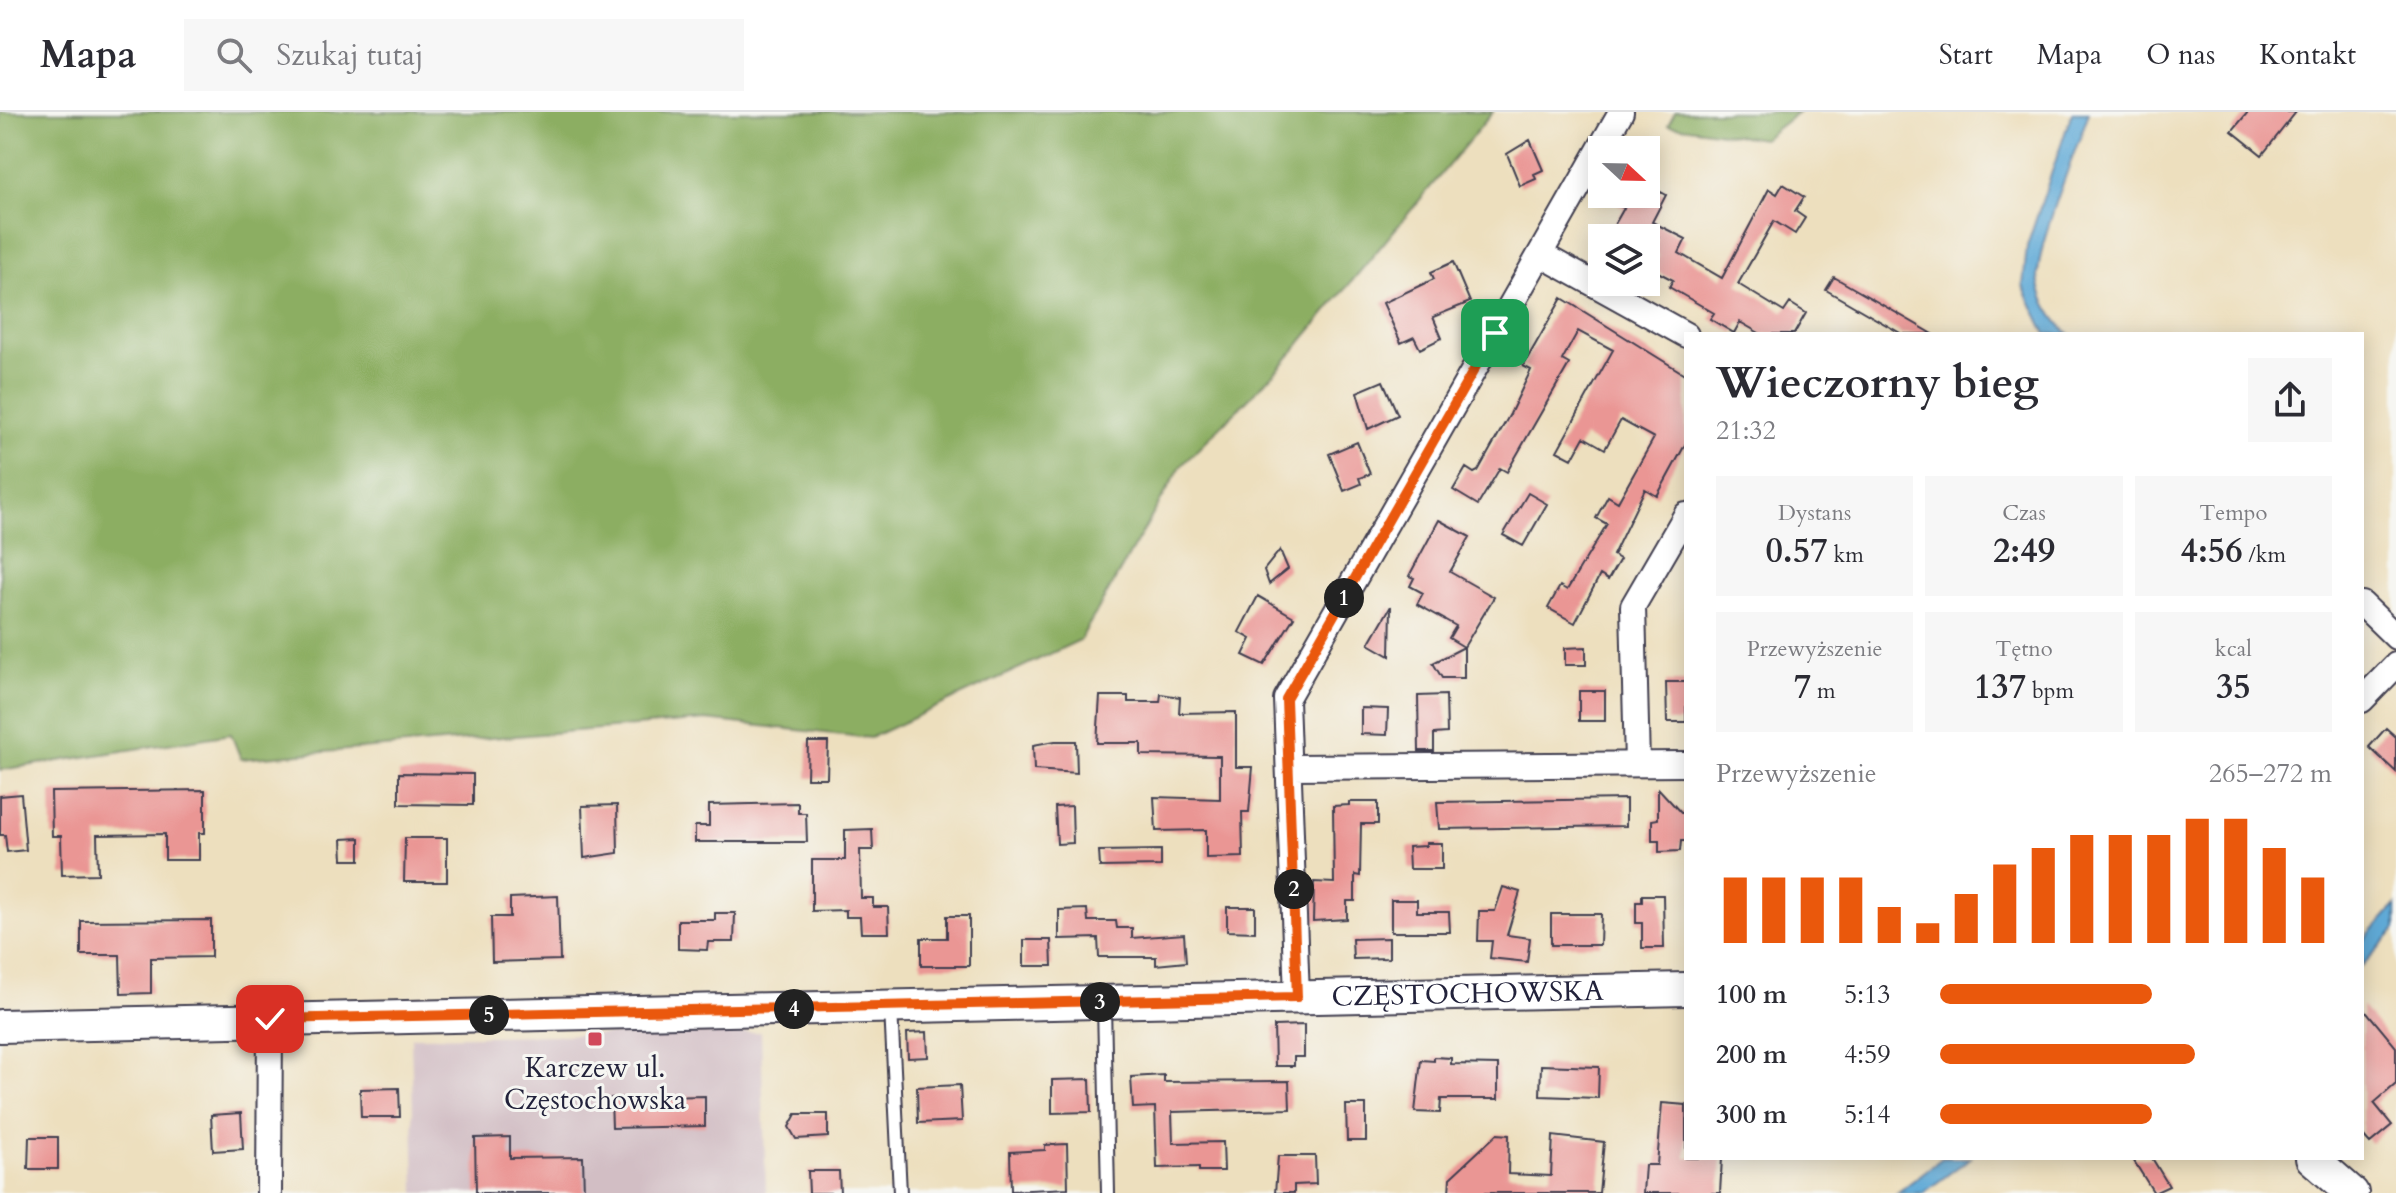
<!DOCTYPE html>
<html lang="pl">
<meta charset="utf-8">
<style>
:root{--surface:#fff;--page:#f7f7f7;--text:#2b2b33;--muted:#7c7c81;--line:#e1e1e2;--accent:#ea580c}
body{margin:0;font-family:Cardo,serif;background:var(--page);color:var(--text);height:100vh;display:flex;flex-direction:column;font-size:30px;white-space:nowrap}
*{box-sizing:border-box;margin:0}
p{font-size:26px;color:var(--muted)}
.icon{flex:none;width:44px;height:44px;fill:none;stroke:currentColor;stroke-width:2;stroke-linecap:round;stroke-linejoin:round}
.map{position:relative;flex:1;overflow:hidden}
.details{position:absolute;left:1684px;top:220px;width:680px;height:828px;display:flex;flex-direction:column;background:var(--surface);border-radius:0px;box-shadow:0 4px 20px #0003}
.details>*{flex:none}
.needle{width:52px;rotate:112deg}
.buttons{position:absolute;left:1588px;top:24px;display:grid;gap:16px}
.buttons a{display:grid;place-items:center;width:72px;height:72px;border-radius:0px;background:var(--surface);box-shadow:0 4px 20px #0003;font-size:40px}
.pin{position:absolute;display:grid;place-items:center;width:68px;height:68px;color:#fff;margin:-34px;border-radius:16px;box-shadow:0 4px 12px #0006}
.km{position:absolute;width:40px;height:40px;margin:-20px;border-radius:50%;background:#222;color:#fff;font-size:22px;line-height:40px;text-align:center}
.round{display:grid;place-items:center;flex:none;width:84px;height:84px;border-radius:0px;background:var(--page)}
.headline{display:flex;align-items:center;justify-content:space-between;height:136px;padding:0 32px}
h1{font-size:44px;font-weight:800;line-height:60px}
.metrics{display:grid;grid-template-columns:repeat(3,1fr);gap:12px;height:136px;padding:8px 32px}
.metrics div{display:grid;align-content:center;border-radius:0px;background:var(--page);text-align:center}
.metrics b{font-size:34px;font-weight:800}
.metrics small{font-size:22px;font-weight:400}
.metrics p{font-size:22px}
.chart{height:224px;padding:16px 32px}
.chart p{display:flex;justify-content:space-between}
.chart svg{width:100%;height:144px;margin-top:8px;stroke:var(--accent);stroke-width:6}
ul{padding:0 32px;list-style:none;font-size:26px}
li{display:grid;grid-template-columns:128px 96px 1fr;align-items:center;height:60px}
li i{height:20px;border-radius:10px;background:var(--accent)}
header{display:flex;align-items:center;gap:48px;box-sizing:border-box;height:112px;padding:0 40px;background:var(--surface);border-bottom:2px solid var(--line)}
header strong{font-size:38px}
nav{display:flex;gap:44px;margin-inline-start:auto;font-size:28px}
.search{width:560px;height:72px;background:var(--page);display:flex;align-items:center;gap:20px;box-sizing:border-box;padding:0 28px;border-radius:0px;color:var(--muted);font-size:30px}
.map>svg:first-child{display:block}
.industrial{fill:#d2bec4}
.forest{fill:#8cae62;stroke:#57684e;stroke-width:2}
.water{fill:#60aad7;stroke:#416689;stroke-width:2}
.building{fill:#ea9694}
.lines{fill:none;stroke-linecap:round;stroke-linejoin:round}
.service-casing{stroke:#403e4f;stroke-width:16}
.minor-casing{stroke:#403e4f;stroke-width:28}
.secondary-casing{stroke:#403e4f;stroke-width:36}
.service{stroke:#fff;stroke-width:12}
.minor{stroke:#fff;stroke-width:24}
.secondary{stroke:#fff;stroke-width:32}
.route-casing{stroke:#fff;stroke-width:16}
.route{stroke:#ea580c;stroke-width:10}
.poi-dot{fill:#d1495b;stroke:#f6f6f2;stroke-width:3}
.labels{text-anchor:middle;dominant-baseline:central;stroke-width:6;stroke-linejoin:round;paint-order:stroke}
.street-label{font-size:28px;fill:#22223b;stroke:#f6f6f2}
.poi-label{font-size:28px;fill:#22223b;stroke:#f6f6f2}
</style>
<header>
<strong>Mapa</strong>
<div class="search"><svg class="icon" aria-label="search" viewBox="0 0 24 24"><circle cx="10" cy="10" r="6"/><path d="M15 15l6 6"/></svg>Szukaj tutaj</div>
<nav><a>Start</a><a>Mapa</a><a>O nas</a><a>Kontakt</a></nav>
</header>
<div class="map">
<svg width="2396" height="1081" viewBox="0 0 2396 1081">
<rect width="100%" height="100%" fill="#f6f6f2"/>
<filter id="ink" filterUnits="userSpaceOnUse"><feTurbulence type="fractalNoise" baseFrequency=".0125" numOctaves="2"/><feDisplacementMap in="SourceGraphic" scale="16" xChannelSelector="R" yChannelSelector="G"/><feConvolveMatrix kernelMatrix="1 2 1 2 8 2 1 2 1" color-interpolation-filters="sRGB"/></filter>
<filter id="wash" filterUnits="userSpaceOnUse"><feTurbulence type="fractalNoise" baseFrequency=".006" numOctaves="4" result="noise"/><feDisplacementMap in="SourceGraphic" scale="32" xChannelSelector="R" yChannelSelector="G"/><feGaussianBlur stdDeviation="1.8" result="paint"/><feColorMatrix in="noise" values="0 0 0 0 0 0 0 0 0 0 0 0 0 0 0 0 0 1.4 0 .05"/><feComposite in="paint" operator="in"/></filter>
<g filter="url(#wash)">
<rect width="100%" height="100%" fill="#eddfbe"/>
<path class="industrial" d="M761 920 766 1081H415L411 925Z"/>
<path class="forest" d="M0 0H1493L1282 253 1181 354 1080 528 870 626 706 608 241 647 231 622 0 658Z
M1675 0H1798L1763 27 1668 13Z"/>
<path class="water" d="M2072 0H2089C2076 39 2038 128 2038 165 2039 185 2055 211 2070 222H2046L2023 174 2027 134Z
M2396 793V817L2362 854V829Z
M1942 1046H1970L1923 1081H1897Z"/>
<g id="blocks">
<path class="building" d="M2248 0H2296L2262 43 2232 19Z
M1530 28 1543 58 1534 62 1536 67 1520 74 1507 42Z
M1646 72 1666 83 1652 110 1686 127 1679 141 1722 166 1769 77 1777 82 1783 72 1804 85 1795 99 1805 106 1795 122 1774 109 1738 172 1784 200 1790 191 1806 201 1794 222H1761L1740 210 1734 221 1710 207 1714 201 1669 175 1673 168 1652 157 1659 143 1651 139 1658 126H1607L1624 96 1618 93 1624 82H1646Z
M1453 150 1470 190 1433 205 1442 226 1420 237 1414 225 1401 231 1383 191 1434 167 1431 160Z
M1834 165 1933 222H1902L1826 178Z
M1562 186 1686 263V331L1657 384 1645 377 1613 443 1620 447 1608 468 1600 463 1575 511 1548 496 1560 474 1567 478 1607 412 1596 406 1608 384 1618 390 1654 326 1621 308 1605 337 1584 325 1572 347 1557 339 1613 238 1578 219 1562 248 1569 252 1507 360 1500 356 1478 393 1453 378 1466 356 1474 361 1478 359 1510 302 1531 258 1523 254Z
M1383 269 1398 303 1368 317 1357 280Z
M1357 330 1370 362 1359 366 1361 372 1344 379 1329 342Z
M1528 381 1547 392 1523 434 1503 423Z
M1439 408 1470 425 1450 460 1494 485 1464 535 1449 526 1456 514 1417 492 1423 481 1410 474 1414 466 1409 464Z
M1280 438 1288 457 1269 472 1264 458Z
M1258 484 1294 505 1264 553 1243 543 1251 527 1239 520Z
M1391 494 1390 544 1369 532Z
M1464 535V566H1442L1433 551Z
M1586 535V553H1565V536Z
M1666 570H1686V610H1667Z
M1579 579H1605V609H1579Z
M1161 582 1180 585 1179 601 1236 600V655H1253L1249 700H1242L1243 745 1206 746V718L1156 719 1154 685 1220 687V644L1141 643V631H1097L1100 584H1128V590H1160Z
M1446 583 1447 621 1434 622V639H1419L1418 584Z
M1361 596 1388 597 1387 623 1361 622Z
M2386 616 2396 625V660L2369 635Z
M1055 629H1076L1077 661 1034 658 1033 633Z
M808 630H828L827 666H807Z
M399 661 473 662V693L399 692Z
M1658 676 1681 701H1686V729H1681L1680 739 1659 740V729H1652V708L1658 707Z
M205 678V721H199V748H165V722L97 723 98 762 62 763 61 724H52L51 680Z
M21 682 26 738 7 740 5 723H0V684Z
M1626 687V714L1439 717 1437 690Z
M1349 690H1378V712H1361L1360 764 1355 763V789H1347V807L1313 809 1314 770 1334 771 1333 694 1349 693Z
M798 691V701H806L807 730H695V714H709V693Z
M617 693 618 741 584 746 582 694Z
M1072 694 1073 731 1057 732 1055 695Z
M872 717 873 738H860L861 786H873V795H888L889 821H861L860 805H846V798L812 799V748H845V718Z
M360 726V748H343L342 727Z
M405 726H447V770H404Z
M1426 731H1442V757H1409L1408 735 1426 734Z
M1161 738V754L1100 755 1099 739Z
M1503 775 1520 780 1507 823 1530 826 1527 850 1490 846 1492 829H1478L1479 799H1495Z
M1642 783H1663L1664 836H1642V811H1636V790H1642Z
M558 784 560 848 492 850 491 805H510V786Z
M1391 788H1417V800H1449L1450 820H1391Z
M1227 795H1255V820L1227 819Z
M1087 797 1088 809H1116L1117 816H1132V826L1184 822 1186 850 1156 853V845H1099L1098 826 1059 827V798Z
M715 801H735L734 830H708L707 838 678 837V808H715Z
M1551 802H1601L1600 833H1551Z
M947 804H969V854H921V826H947Z
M211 808V845L151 846V881L121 882 120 843H81V809Z
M1389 826V846L1353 847 1352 827Z
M1024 828H1051L1052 854H1024Z
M2362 894 2396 935V972L2374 991 2392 1013 2370 1031 2362 1022Z
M1304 913V945H1294V954H1275L1274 914Z
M927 920 928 945 908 946 907 921Z
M1434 945 1451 946V952L1498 953V987H1441L1440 1001 1415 1000 1421 948 1434 949Z
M1541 953 1599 955 1598 986 1540 984Z
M1164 963V970L1289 969 1290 997 1172 1000 1173 1031 1223 1030 1224 1059H1199V1055L1157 1056 1155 995 1133 996 1131 965Z
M1090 967 1091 1000 1052 1001V968Z
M960 973 962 1009 918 1011 917 975Z
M399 976 400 1005H361L360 977Z
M705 984V1014L612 1016 611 986Z
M1662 991 1686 993V1046H1722L1720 1081H1643L1645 1053H1657Z
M1346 993H1366V1029H1347Z
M241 1001 243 1037 213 1039 211 1003Z
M796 1002H828V1025L796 1027 789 1015Z
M1497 1022 1509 1023 1508 1062 1551 1064 1553 1024 1604 1030 1599 1081H1449L1450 1066Z
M29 1025H58V1057H28Z
M510 1025V1046L583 1045 584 1081H476L475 1026Z
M1067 1032 1068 1076 1011 1079 1010 1040 1045 1038V1033Z
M1278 1044H1315L1316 1072 1294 1073V1081H1275Z
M2132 1046H2152L2169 1074 2154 1081Z
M808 1059H839L840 1081H809Z"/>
</g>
</g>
<g filter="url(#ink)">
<use href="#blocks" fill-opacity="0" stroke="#403e4f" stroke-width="2"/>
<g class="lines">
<g class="service-casing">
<path id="service" d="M1104 893 1108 1081
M891 896 900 1081"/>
</g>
<g class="minor-casing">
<path id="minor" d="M1540 142 1686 223
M2362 492 2396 525
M2362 588 2396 553
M1637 652 1633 494 1686 403
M1291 655 1686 652
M1297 885 1286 587 1621 0
M269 1081 270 907"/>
</g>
<g class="secondary-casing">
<g id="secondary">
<path id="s1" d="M0 914 1686 877"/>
<path d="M2312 1046 2352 1081"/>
</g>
</g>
<use href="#service" class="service"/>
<use href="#minor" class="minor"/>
<use href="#secondary" class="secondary"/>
</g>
</g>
<g class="lines" filter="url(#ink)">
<g class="route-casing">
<path id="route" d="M270 907 1297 885 1286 587 1495 221"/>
</g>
<use href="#route" class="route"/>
</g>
<rect class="poi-dot" x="587" y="919" width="16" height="16" rx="4"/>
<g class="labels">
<g class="street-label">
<text stroke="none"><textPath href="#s1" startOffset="1468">CZĘSTOCHOWSKA</textPath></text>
</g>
<g class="poi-label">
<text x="595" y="956">Karczew ul.<tspan x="595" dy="32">Częstochowska</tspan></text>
</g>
</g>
</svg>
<div class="buttons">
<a><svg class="needle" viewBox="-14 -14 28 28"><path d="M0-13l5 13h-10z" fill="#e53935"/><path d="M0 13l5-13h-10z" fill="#7c7c81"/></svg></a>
<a><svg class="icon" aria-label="layers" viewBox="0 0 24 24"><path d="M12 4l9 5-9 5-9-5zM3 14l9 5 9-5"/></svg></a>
</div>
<div class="pin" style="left:1495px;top:221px;background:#1e9e55"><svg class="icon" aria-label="arrive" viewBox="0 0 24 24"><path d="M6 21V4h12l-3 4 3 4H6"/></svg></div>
<div class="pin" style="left:270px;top:907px;background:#d93025"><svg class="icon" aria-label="check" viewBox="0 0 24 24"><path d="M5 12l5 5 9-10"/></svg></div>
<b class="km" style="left:1344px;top:486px">1</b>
<b class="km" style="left:1294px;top:777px">2</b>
<b class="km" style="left:1100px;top:890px">3</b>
<b class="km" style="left:794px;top:897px">4</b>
<b class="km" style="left:489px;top:903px">5</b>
<section class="details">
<div class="headline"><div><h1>Wieczorny bieg</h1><p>21:32</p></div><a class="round"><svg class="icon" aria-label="share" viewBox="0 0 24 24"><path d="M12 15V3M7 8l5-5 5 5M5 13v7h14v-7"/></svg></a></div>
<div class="metrics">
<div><p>Dystans</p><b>0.57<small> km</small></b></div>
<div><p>Czas</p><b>2:49</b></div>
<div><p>Tempo</p><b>4:56<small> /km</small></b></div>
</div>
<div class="metrics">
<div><p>Przewyższenie</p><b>7<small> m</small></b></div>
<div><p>Tętno</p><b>137<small> bpm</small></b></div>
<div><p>kcal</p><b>35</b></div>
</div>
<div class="chart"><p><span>Przewyższenie</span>265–272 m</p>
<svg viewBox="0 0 160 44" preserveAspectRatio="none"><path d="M5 44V24M15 44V24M25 44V24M35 44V24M45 44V33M55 44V38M65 44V29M75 44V20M85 44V15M95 44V11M105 44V11M115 44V11M125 44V6M135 44V6M145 44V15M155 44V24"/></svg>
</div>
<ul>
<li><b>100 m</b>5:13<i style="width:54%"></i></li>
<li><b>200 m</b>4:59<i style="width:65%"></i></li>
<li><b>300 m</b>5:14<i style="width:54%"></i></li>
</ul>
</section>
</div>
